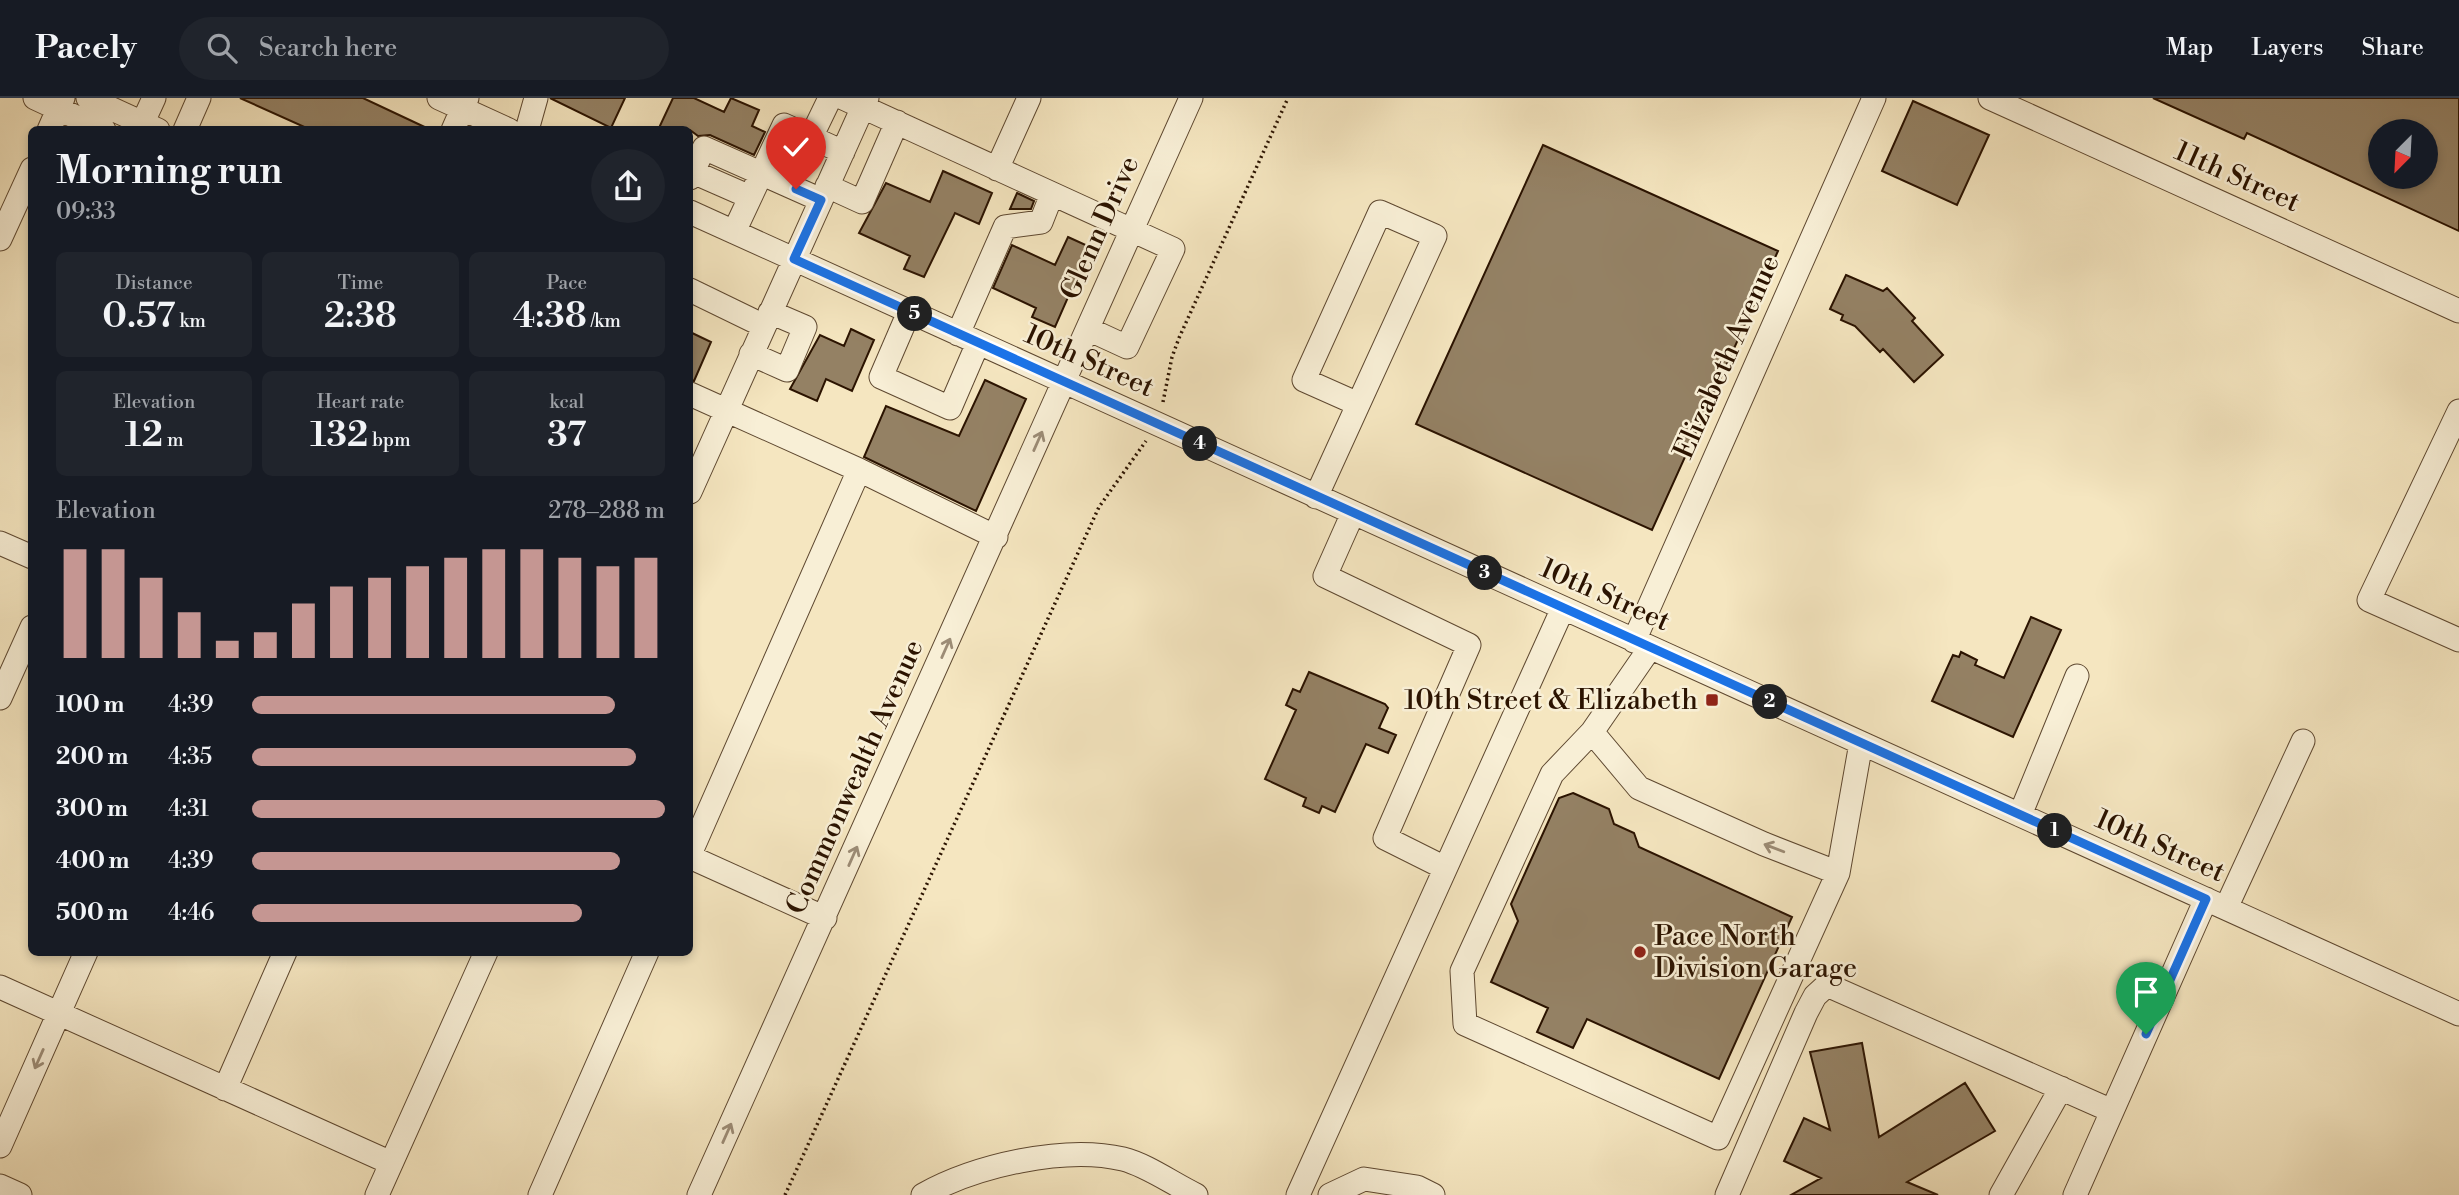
<!DOCTYPE html>
<meta charset="utf-8">
<style>
:root{--surface:#171b24;--page:#20242c;--text:#f1f3f6;--muted:#9ea1a6;--line:#363941;--accent:#c59692}
body{margin:0;font-family:"Libre Bodoni",serif;background:var(--page);color:var(--text);height:100vh;display:flex;flex-direction:column;font-size:26px;white-space:nowrap}
*{box-sizing:border-box;margin:0}
p{font-size:23px;color:var(--muted)}
.icon{flex:none;width:38px;height:38px;fill:none;stroke:currentColor;stroke-width:2;stroke-linecap:round;stroke-linejoin:round}
.map{position:relative;flex:1;overflow:hidden}
.sheet{position:absolute;left:28px;top:28px;width:665px;height:830px;display:flex;flex-direction:column;background:var(--surface);border-radius:10px;box-shadow:0 4px 10px #0003}
.sheet>*{flex:none}
.needle{width:46px;rotate:204deg}
.controls{position:absolute;left:2368px;top:21px;display:grid;gap:14px}
.controls a{display:grid;place-items:center;width:70px;height:70px;border-radius:50%;background:var(--surface);box-shadow:0 4px 10px #0003;font-size:35px}
.pin{position:absolute;display:grid;place-items:center;width:60px;height:60px;color:#fff;margin:-72px -30px;border-radius:50% 50% 50% 0;rotate:-45deg;box-shadow:0 0 7px #0007}
.pin .icon{rotate:45deg}
.km{position:absolute;width:35px;height:35px;margin:-18px;border-radius:50%;background:#222;color:#fff;font-size:19px;line-height:35px;text-align:center}
.round{display:grid;place-items:center;flex:none;width:74px;height:74px;border-radius:37px;background:var(--page)}
.summary{display:flex;align-items:center;justify-content:space-between;height:119px;padding:0 28px}
h1{font-size:38px;font-weight:600;line-height:52px}
.stats{display:grid;grid-template-columns:repeat(3,1fr);gap:10px;height:119px;padding:7px 28px}
.stats div{display:grid;align-content:center;border-radius:10px;background:var(--page);text-align:center}
.stats b{font-size:35px;font-weight:600}
.stats small{font-size:19px;font-weight:400}
.stats p{font-size:19px}
.chart{height:196px;padding:14px 28px}
.chart p{display:flex;justify-content:space-between}
.chart svg{width:100%;height:126px;margin-top:7px;stroke:var(--accent);stroke-width:6}
ul{padding:0 28px;list-style:none;font-size:23px}
li{display:grid;grid-template-columns:112px 84px 1fr;align-items:center;height:52px}
li i{height:18px;border-radius:9px;background:var(--accent)}
header{display:flex;align-items:center;gap:42px;box-sizing:border-box;height:98px;padding:0 35px;background:var(--surface);border-bottom:2px solid var(--line)}
header strong{font-size:33px}
nav{display:flex;gap:38px;margin-inline-start:auto;font-size:24px}
.search{width:490px;height:63px;background:var(--page);display:flex;align-items:center;gap:18px;box-sizing:border-box;padding:0 24px;border-radius:38px;color:var(--muted);font-size:26px}
.map>svg:first-child{display:block}
.building{fill:#948164;stroke:#2b1300;stroke-width:2;fill-rule:evenodd}
.lines{fill:none;stroke-linecap:round;stroke-linejoin:round}
.minor-casing{stroke:#5e4830;stroke-width:25}
.path{stroke:#2b1300;stroke-width:3.5;stroke-dasharray:2 3.5;stroke-linecap:butt}
.minor{stroke:#f8efd6;stroke-width:23}
.oneway{stroke:#9c8c76}
.route-casing{stroke:#fff;stroke-width:14}
.route{stroke:#1a73e8;stroke-width:9}
.poi-dot{fill:#8f2418;stroke:#f8efd6;stroke-width:2.5}
.labels{text-anchor:middle;dominant-baseline:central;stroke-width:5;stroke-linejoin:round;paint-order:stroke}
.street-label{font-size:28px;fill:#2b1300;stroke:#f8efd6}
.poi-label{font-size:28px;fill:#2b1300;stroke:#f8efd6;text-anchor:end}
</style>
<header>
<strong>Pacely</strong>
<div class="search"><svg class="icon" aria-label="search" viewBox="0 0 24 24"><circle cx="10" cy="10" r="6"/><path d="M15 15l6 6"/></svg>Search here</div>
<nav><a>Map</a><a>Layers</a><a>Share</a></nav>
</header>
<div class="map">
<svg width="2459" height="1097" viewBox="0 0 2459 1097">
<rect width="100%" height="100%" fill="#f5e6c0"/>
<filter id="stains"><feTurbulence type="fractalNoise" baseFrequency=".00286" numOctaves="4"/><feColorMatrix values="0 0 0 0 .2 0 0 0 0 .09 0 0 0 0 .02 0 0 0 .5 -.17"/></filter>
<radialGradient id="worn" r=".72"><stop offset=".6" stop-color="#630" stop-opacity="0"/><stop offset="1" stop-color="#630" stop-opacity=".3"/></radialGradient>
<path class="building" d="M240 0H363L431 32H311Z
M550 0H625L611 30Z
M673 0H694L724 14 731 0 759 12 752 28 765 34 754 57 710 37 698 38 690 32H658Z
M2153 0H2459V133L2247 35 2244 41ZM2380 33H2426V79H2380Z
M1913 3 1989 37 1957 107 1882 73Z
M1543 47 1778 153 1652 432 1416 326Z
M943 73 992 95 979 126 955 115 924 179 904 171 910 158 859 135 886 85 930 104Z
M1017 95 1034 103 1031 111H1010Z
M1068 139 1090 149 1055 229 1032 219 1036 210 993 190 1012 147 1055 167Z
M1846 177 1883 193 1887 190 1915 220 1912 223 1943 257 1914 284 1883 251 1880 254 1855 228 1841 222 1843 217 1830 211Z
M851 231 874 242 852 293 826 281 817 303 790 291 820 237 844 248Z
M690 234 711 244 694 283 690 282Z
M985 282 1026 301 976 413 864 359 886 308 959 338Z
M2031 519 2061 532 2013 639 1932 603 1953 557 1959 559 1961 554 1977 562 1975 567 2004 580Z
M1309 574 1385 606 1388 610 1379 630 1396 637 1388 655 1366 646 1335 714 1322 708 1319 715 1303 708 1306 700 1265 681 1296 612 1286 607 1293 591 1300 594Z
M1573 695 1609 711 1614 726 1634 735 1639 749 1792 819 1719 981 1587 921 1573 950 1537 934 1548 910 1491 884 1518 823 1511 806 1559 700Z
M1862 945 1879 1039 1965 985 1995 1033 1907 1084 1938 1097H1791L1821 1080 1784 1063 1804 1020 1830 1032 1810 954Z"/>
<g class="lines">
<g class="minor-casing">
<path id="minor" d="M35 0 104 32
M88 0 158 32
M439 0 509 32
M843 0 1173 151 1127 249 1088 231
M1990 0 2459 213
M143 24 154 0
M49 32 63 0
M185 32 199 0
M453 32 467 0
M527 32 536 0
M997 71 1029 0
M693 74 750 99
M690 80 704 50 821 102
M788 87 830 0
M827 88 862 104 897 24
M690 114 2459 916
M734 134 784 27 843 54
M0 141 32 71
M690 192 764 228
M909 214 881 279 950 310 978 245
M958 236 1005 129 1041 124 1052 96
M751 256 787 272 805 229 770 214
M690 296 859 372 996 439
M2459 313 2369 502 2459 542
M690 394 867 0
M1316 399 1435 138 1380 114 1304 282 1358 306
M1353 415 1325 478 1469 547 1385 740 1445 770
M0 445 32 459
M1634 543 1874 0
M1650 550 1592 634 1552 676 1462 873 1465 926 1718 1040 1838 775 1861 645
M0 600 32 529
M1592 634 1639 690 1764 746 1838 775
M2020 717 2077 578
M690 756 859 372
M690 759 825 820
M2226 810 2303 643
M0 889 391 1065
M225 991 285 854
M0 1048 86 854
M0 1088 20 1097
M377 1097 486 854
M540 1097 647 854
M699 1097 1191 0
M923 1097C975 1068 1064 1047 1123 1061 1147 1067 1173 1086 1196 1097
M1298 1097 1563 510
M1330 1097 1364 1081 1417 1089 1433 1097
M1727 1097 1806 915 1815 898 1827 887 2112 1013
M2001 1097 2061 990
M2075 1097 2206 801"/>
</g>
<path class="path" d="M1163 304 1172 259 1179 240 1288 0
M785 1097 1099 409 1146 343"/>
<use href="#minor" class="minor"/>
</g>
<defs><path id="oneway-shaft" d="M-6 0H5M1.5-3L5.5 0L1.5 3" fill="none" stroke-width="1.6" stroke-linecap="round" stroke-linejoin="round" transform="scale(1.75)"/></defs>
<g class="oneway">
<use href="#oneway-shaft" transform="translate(1038 343) rotate(-66)"/>
<use href="#oneway-shaft" transform="translate(946 550) rotate(-66)"/>
<use href="#oneway-shaft" transform="translate(1774 750) rotate(-159)"/>
<use href="#oneway-shaft" transform="translate(853 758) rotate(-66)"/>
<use href="#oneway-shaft" transform="translate(39 961) rotate(114)"/>
<use href="#oneway-shaft" transform="translate(727 1035) rotate(-66)"/>
</g>
<g class="lines">
<g class="route-casing">
<path id="route" d="M796 91 821 102 794 161 2206 801 2146 936"/>
</g>
<use href="#route" class="route"/>
</g>
<g class="poi-dot">
<rect x="1705" y="595" width="14" height="14" rx="3.5"/>
<circle cx="1640" cy="854" r="7"/>
</g>
<g class="labels">
<g class="street-label">
<text transform="translate(2237 79) rotate(24)">11th Street</text>
<text transform="translate(1100 130) rotate(-66)">Glenn Drive</text>
<text transform="translate(1727 259) rotate(-66)">Elizabeth Avenue</text>
<text transform="translate(1089 263) rotate(24)">10th Street</text>
<text transform="translate(1605 497) rotate(24)">10th Street</text>
<text transform="translate(855 679) rotate(-66)">Commonwealth Avenue</text>
<text transform="translate(2160 748) rotate(24)">10th Street</text>
</g>
<g class="poi-label">
<text x="1698" y="602">10th Street &amp; Elizabeth</text>
<text x="1654" y="838" text-anchor="start">Pace North<tspan x="1654" dy="32">Division Garage</tspan></text>
</g>
</g>
<rect width="100%" height="100%" filter="url(#stains)"/>
<rect width="100%" height="100%" fill="url(#worn)"/>
</svg>
<div class="controls">
<a><svg class="needle" viewBox="-14 -14 28 28"><path d="M0-13l5 13h-10z" fill="#e53935"/><path d="M0 13l5-13h-10z" fill="#9ea1a6"/></svg></a>
</div>
<div class="pin" style="left:2146px;top:936px;background:#1e9e55"><svg class="icon" aria-label="arrive" viewBox="0 0 24 24"><path d="M6 21V4h12l-3 4 3 4H6"/></svg></div>
<div class="pin" style="left:796px;top:91px;background:#d93025"><svg class="icon" aria-label="check" viewBox="0 0 24 24"><path d="M5 12l5 5 9-10"/></svg></div>
<b class="km" style="left:2055px;top:733px">1</b>
<b class="km" style="left:1770px;top:604px">2</b>
<b class="km" style="left:1485px;top:475px">3</b>
<b class="km" style="left:1200px;top:346px">4</b>
<b class="km" style="left:915px;top:216px">5</b>
<section class="sheet">
<div class="summary"><div><h1>Morning run</h1><p>09:33</p></div><a class="round"><svg class="icon" aria-label="share" viewBox="0 0 24 24"><path d="M12 15V3M7 8l5-5 5 5M5 13v7h14v-7"/></svg></a></div>
<div class="stats">
<div><p>Distance</p><b>0.57<small> km</small></b></div>
<div><p>Time</p><b>2:38</b></div>
<div><p>Pace</p><b>4:38<small> /km</small></b></div>
</div>
<div class="stats">
<div><p>Elevation</p><b>12<small> m</small></b></div>
<div><p>Heart rate</p><b>132<small> bpm</small></b></div>
<div><p>kcal</p><b>37</b></div>
</div>
<div class="chart"><p><span>Elevation</span>278–288 m</p>
<svg viewBox="0 0 160 44" preserveAspectRatio="none"><path d="M5 44V6M15 44V6M25 44V16M35 44V28M45 44V38M55 44V35M65 44V25M75 44V19M85 44V16M95 44V12M105 44V9M115 44V6M125 44V6M135 44V9M145 44V12M155 44V9"/></svg>
</div>
<ul>
<li><b>100 m</b>4:39<i style="width:88%"></i></li>
<li><b>200 m</b>4:35<i style="width:93%"></i></li>
<li><b>300 m</b>4:31<i style="width:100%"></i></li>
<li><b>400 m</b>4:39<i style="width:89%"></i></li>
<li><b>500 m</b>4:46<i style="width:80%"></i></li>
</ul>
</section>
</div>
